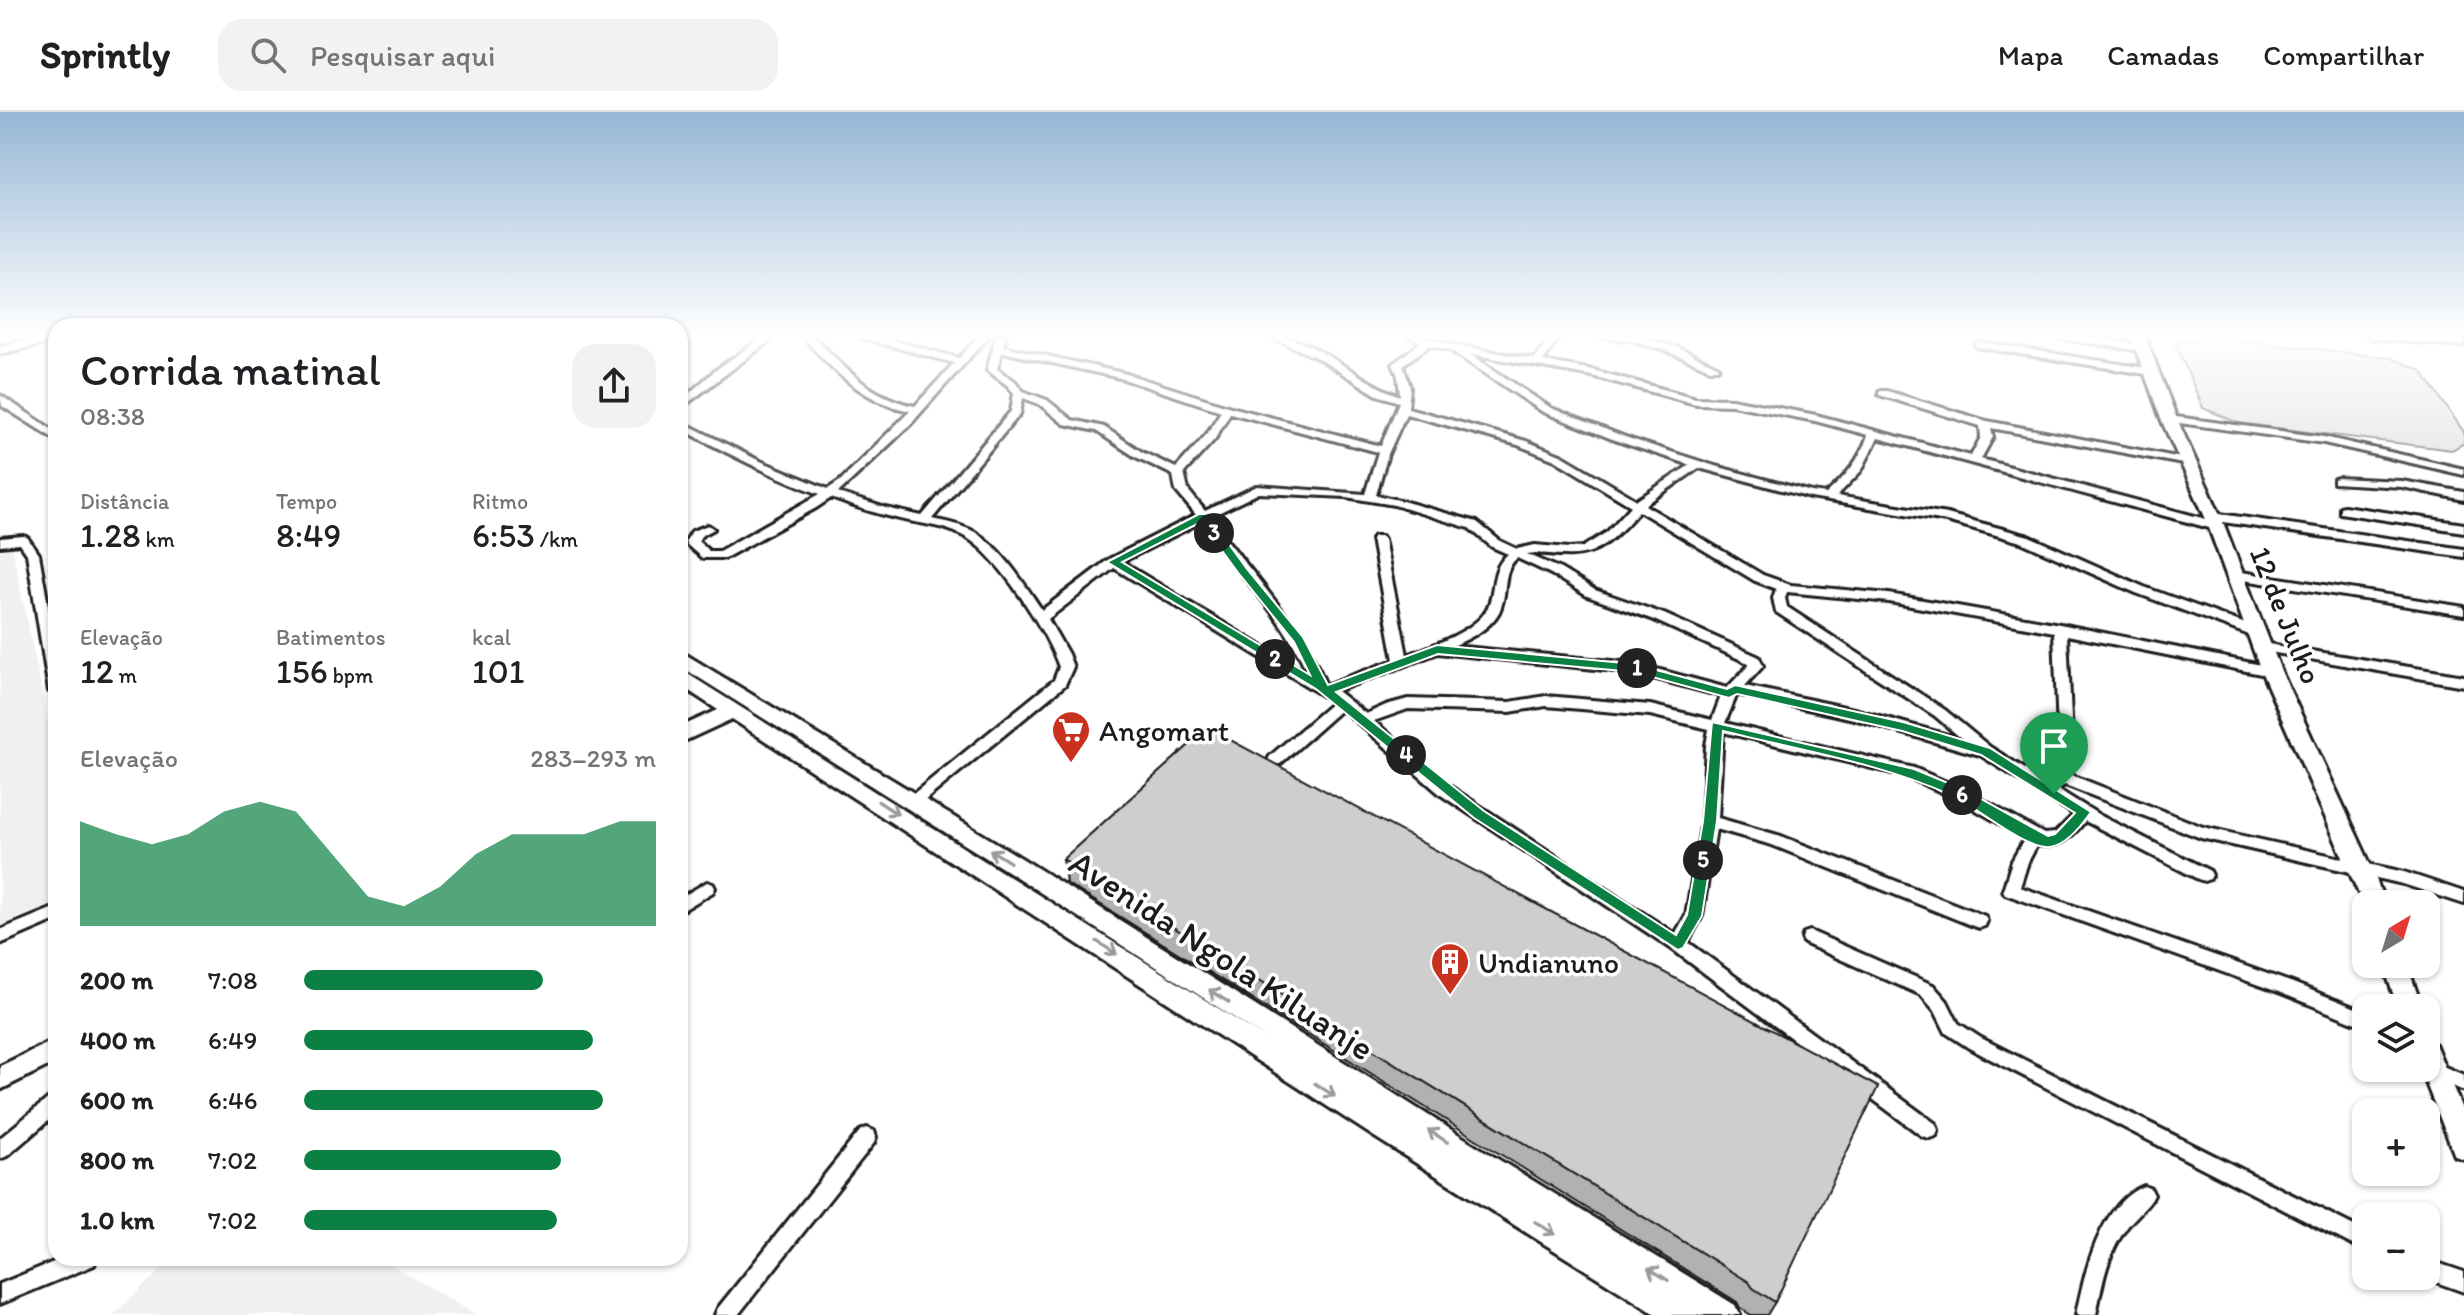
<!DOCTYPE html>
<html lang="pt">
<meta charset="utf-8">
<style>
:root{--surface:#fff;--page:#f2f2f2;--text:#202124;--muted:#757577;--line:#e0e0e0;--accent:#0b8043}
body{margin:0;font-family:Itim,sans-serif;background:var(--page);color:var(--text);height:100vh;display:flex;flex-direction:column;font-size:30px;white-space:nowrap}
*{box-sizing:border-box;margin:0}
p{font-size:26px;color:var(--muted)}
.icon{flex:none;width:44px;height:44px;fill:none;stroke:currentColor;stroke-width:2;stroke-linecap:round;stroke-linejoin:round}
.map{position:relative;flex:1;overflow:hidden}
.side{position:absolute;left:48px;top:206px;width:640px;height:948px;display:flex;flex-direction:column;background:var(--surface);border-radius:24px;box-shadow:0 2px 6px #0004}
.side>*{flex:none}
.needle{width:52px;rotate:38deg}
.fabs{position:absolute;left:2352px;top:778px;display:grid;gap:16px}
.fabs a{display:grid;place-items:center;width:88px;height:88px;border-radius:16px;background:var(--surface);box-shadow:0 2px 6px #0004;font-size:40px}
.pin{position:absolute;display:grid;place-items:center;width:68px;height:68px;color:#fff;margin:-82px -34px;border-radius:50% 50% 50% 0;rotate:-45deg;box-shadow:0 0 8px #0007}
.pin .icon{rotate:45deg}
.km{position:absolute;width:40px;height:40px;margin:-20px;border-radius:50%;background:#222;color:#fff;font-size:22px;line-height:40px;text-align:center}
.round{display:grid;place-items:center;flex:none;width:84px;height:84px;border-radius:24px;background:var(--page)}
.summary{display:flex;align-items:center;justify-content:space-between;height:136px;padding:0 32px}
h1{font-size:44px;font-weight:600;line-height:60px}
.figures{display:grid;grid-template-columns:repeat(3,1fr);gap:12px;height:136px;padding:8px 32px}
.figures div{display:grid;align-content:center}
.figures b{font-size:34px;font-weight:600}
.figures small{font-size:22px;font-weight:400}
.figures p{font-size:22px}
.chart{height:224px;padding:16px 32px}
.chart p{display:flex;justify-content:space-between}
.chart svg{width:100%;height:144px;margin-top:8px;fill:var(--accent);opacity:.7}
ul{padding:0 32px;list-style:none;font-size:26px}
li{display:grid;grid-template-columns:128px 96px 1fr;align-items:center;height:60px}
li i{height:20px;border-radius:10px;background:var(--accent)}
header{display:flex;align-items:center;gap:48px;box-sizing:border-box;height:112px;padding:0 40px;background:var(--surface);border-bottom:2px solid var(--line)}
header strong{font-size:38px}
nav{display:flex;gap:44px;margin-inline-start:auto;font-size:28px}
.search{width:560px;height:72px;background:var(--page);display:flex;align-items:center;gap:20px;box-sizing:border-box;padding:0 28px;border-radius:24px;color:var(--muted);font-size:30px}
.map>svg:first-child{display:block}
.built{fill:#f0f0f0}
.green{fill:#e2e2e2;stroke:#7f7f7f;stroke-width:2}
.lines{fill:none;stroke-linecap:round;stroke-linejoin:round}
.street-casing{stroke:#1c1c1c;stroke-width:6}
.secondary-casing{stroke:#1c1c1c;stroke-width:6}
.street{fill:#fff;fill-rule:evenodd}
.secondary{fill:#fff;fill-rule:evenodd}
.wall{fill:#b1b1b1;stroke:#1c1c1c;stroke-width:2}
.building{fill:#cecece;stroke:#1c1c1c;stroke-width:2}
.oneway{stroke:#999}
.route{fill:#0b8043;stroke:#fff;stroke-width:2;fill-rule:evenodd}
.labels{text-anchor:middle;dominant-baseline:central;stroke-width:7;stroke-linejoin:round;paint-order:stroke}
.street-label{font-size:30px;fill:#1c1c1c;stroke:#fff}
.poi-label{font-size:30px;fill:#1c1c1c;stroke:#fff;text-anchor:start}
.near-street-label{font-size:36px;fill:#1c1c1c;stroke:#fff}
</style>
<header>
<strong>Sprintly</strong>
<div class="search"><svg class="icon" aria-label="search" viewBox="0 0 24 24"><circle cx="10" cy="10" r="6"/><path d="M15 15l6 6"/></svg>Pesquisar aqui</div>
<nav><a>Mapa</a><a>Camadas</a><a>Compartilhar</a></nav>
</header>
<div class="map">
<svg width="2464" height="1203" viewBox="0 0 2464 1203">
<rect width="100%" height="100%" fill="#fff"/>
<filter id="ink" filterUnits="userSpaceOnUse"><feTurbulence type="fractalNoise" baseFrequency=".0125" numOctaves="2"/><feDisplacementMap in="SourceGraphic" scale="16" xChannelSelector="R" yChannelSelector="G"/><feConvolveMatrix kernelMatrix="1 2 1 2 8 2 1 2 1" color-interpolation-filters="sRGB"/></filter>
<g filter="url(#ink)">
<path class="built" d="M12 435 56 649V797L0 820V439Z
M173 1146H379L477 1203H113Z"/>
<path class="green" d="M2210 224 2391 246 2421 258 2464 320V331L2452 338 2238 311 2203 296 2175 231Z"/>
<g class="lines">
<g class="street-casing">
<path id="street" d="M765 224H776L680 297V289L717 257Z
M802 224H813C846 256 867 284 915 294L954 251 861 226 860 224H876L959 246 979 224H989L908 315 838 381 886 396 922 404 1011 299 1014 281 1007 273 987 258 996 224H1006L1003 234 1127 262 1231 295 1381 334 1399 290 1377 283 1321 248 1270 224C1315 224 1358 270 1400 284L1398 264 1393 252 1421 230 1405 224H1420L1455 233 1534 247 1550 224H1560L1543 249 1593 258 1696 286 1732 287 1816 303 1971 344 1981 325 1980 314 1879 283V279H1887L1987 309 2192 348 2194 350 2188 353 1991 316 1993 325 1981 347 2221 411 2223 414 2221 417H2213L1878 326 1861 359 1837 384 1947 402 2029 424 2144 475 2262 518 2264 521 2262 524H2252L2136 481 2021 430 1946 409 1811 386 1699 356 1645 393 1763 463 1791 473 1889 482 2060 512 2276 556 2278 559 2276 562 2271 564 2067 523 2073 647 2069 662 2203 715 2404 760 2464 780V792L2403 772 2201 726 2065 673 2059 676 2054 675 2101 704 2210 759 2212 763 2210 767 2204 769 2198 767 2085 709C2072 725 2060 737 2037 733L2028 750 2020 775 2293 871 2366 900V915L2281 881 2005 782 2003 778 2012 749 2025 726 1955 686 1905 664 1723 620 1718 706 1781 724 1985 804 1987 809 1985 814 1979 816 1973 814 1772 733 1716 717 1702 804 1688 830 1936 1012 1938 1018 1936 1024 1929 1026 1922 1024 1672 837 1441 683 1342 597 1280 652H1270L1268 648 1270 644 1333 590 1114 456 1048 507 1068 542 1073 555 1065 573 918 694H908L906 690 908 686 1054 568 1059 555C1047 520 999 445 967 426 946 413 919 412 896 406 874 401 852 394 831 386L816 396 725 446H702L687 433 685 430 692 419 708 413 714 417 701 424 698 429 709 439H719L820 382C772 364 726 341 680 316V309L758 348 828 377 840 369 910 299C864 290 833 259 802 224ZM1430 233 1450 238 1543 300 1620 330 1690 353 1637 388 1563 344 1526 329 1408 296 1410 275 1403 253ZM1002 240 1120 266 1221 299 1206 323 1176 356 1142 340 1104 315 1072 308 1047 288 1023 279 1015 269 997 257ZM1470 242 1592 264 1696 292 1732 293 1815 309 1868 323C1860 348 1845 365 1826 382L1812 380 1715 354 1628 326 1551 296ZM1023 286 1039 292 1064 312 1096 319 1134 344 1173 363 1176 379 1196 403 1109 447 1042 498C1024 472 1003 437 975 420 962 413 946 410 932 407L1020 302ZM1230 301 1378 340 1365 382 1257 374 1205 399 1188 378 1184 361 1215 327ZM1406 302 1518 333 1555 348 1631 394 1607 420 1583 435 1569 436 1535 433 1517 437 1500 429 1477 410 1399 388 1376 383 1388 342ZM1259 381 1346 385 1394 393 1469 416 1492 435 1508 442C1490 458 1496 475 1488 495 1479 518 1429 535 1407 543L1384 427 1382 424H1374L1372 427 1394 548 1326 573C1299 509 1250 461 1210 405ZM1639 399 1755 469 1776 477 1773 486 1776 500 1935 604 1962 627 1854 597 1745 574 1763 554 1759 545 1664 502 1595 478 1559 456 1527 442C1540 440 1552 443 1565 443 1600 446 1618 422 1639 399ZM1201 410C1236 460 1285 505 1308 562L1122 450ZM1517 446 1551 462 1587 484 1654 508 1748 551 1749 553 1727 576 1634 551 1453 534C1470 526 1490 517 1499 500 1509 481 1500 461 1517 446ZM1787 480 1889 490 2054 520 2059 647 2052 671 2054 675 1990 635 1945 598 1787 495 1785 486ZM1438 541 1634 561 1721 584 1712 608 1650 593 1546 584 1510 590 1408 587 1386 593 1366 602 1337 579ZM1737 582 1854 607 1980 643 2074 702 2055 721 2044 722 1965 678 1914 656 1725 611ZM1546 594 1650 603 1709 617 1706 633 1702 709 1686 803 1675 822 1451 675 1374 609 1408 597 1510 600Z
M1598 224H1635L1676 235 1719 255 1718 257H1710C1684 246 1658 235 1630 228 1619 226 1607 229 1598 224Z
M2057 224H2080L2142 233 2147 236 2142 239 2062 227Z
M2368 224H2409L2464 228V234L2373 227Z
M1980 230 2152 257 2157 260 2152 263 1976 235 1975 233Z
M0 283 56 320V328L2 294Z
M2169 304 2324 325 2464 357V363L2324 331 2165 309V305Z
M2338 366 2402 369 2464 380V388L2402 375 2334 371V367Z
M2344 394 2464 412V420L2340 401V395Z
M2213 401 2464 437V445L2209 408V402Z
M23 424 27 425 39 442 56 539V584L49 579 27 442 20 432 0 434V426Z
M2235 459 2464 495V503L2231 466 2229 463 2231 460Z
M2263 531 2464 564V574L2258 538 2256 535 2258 532Z
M707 770 713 772 715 776 713 780 680 800V786Z
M56 795V808L0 832V818Z
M1810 819 1933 873 1947 889 1958 911 1981 926 2366 1120V1140L1969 936 1946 921 1935 899 1921 883 1804 831 1802 826 1804 821Z
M2433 950 2464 963V979L2427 964 2424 958 2427 952Z
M56 983V1002L7 1044 0 1047V1026L50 985Z
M867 1016 874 1019 876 1025 874 1031 738 1203H715L718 1196 860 1019Z
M2144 1074 2151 1077 2154 1083C2148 1096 2133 1105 2125 1118 2107 1143 2102 1173 2096 1203H2076C2084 1162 2100 1091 2144 1074Z
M63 1146H97L94 1153 0 1192V1172Z
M2426 1147 2464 1160V1180L2419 1164H2426Z"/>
</g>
<g class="secondary-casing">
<path id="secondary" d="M43 224H56V229L0 242V234Z
M2131 224H2145L2177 307 2221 405 2281 559 2372 756 2385 792H2366V798L2261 559 2205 405 2161 307Z
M680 539 1023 747 1488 1041 1735 1193 1740 1203H1657L1373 1024 732 607 680 631V615L718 598 680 573V557L1267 927 1007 759 680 554Z
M2383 852H2407L2422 896H2398Z
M56 927V950L0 978V954Z
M2426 929 2435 932 2464 1002V1047L2455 1044 2420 956H2426Z"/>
</g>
<use href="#street" class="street"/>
<use href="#secondary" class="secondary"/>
</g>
<path class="wall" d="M1208 616 1775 1190 1767 1203H1751L1740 1196 1737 1190 1066 771 1063 747Z"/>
<path class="building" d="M1208 616 1878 975 1775 1190 1753 1176 1749 1170 1063 747Z"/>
<defs><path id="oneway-shaft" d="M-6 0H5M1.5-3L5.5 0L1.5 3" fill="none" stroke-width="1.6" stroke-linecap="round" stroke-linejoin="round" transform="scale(2)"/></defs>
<g class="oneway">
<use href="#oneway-shaft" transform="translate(888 696) rotate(33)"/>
<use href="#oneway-shaft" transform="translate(1000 744) rotate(-148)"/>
<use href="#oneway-shaft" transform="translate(1107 836) rotate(33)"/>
<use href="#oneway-shaft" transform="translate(1219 884) rotate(-147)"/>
<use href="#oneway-shaft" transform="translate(1325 978) rotate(33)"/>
<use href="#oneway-shaft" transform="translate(1438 1024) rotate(-147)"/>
<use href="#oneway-shaft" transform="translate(1545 1116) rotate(32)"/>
<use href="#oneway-shaft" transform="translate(1658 1162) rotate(-148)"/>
</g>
</g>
<linearGradient id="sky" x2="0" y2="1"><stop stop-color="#95b6d5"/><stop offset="0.57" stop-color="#fff"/><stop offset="1" stop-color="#fff" stop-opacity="0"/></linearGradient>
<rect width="2464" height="392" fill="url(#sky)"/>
<path class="route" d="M1199 402H1207L1247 457 1303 525 1328 573 1437 533 1634 552 1727 577 1735 573 1903 610 1990 636 2091 700C2082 713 2067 733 2050 735 2027 738 1976 695 1953 684 1881 651 1799 638 1723 619L1717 709 1702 804 1683 836 1678 838 1474 706 1316 577 1107 450ZM1201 410 1239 462 1294 530 1310 563 1122 450ZM1438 542 1634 560 1729 586 1737 582 1902 619 1981 643 2075 701 2055 722 2048 724 1965 678 1914 657 1712 610 1703 709 1687 803 1676 823 1484 699 1336 580Z"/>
<defs>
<g id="supermarket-pin" transform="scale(2)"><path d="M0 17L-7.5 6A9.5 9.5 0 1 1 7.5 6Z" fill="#c8321e" stroke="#fff"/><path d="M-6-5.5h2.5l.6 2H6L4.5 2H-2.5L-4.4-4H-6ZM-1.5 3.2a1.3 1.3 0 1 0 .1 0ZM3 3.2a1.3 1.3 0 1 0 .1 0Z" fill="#fff"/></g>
<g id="building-pin" transform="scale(2)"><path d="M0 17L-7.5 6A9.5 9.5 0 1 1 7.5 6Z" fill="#c8321e" stroke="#fff"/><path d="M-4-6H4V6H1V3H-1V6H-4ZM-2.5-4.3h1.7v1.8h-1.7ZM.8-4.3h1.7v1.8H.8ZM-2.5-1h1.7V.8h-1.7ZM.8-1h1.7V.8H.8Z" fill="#fff"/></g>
</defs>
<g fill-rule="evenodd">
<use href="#supermarket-pin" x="1071" y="618"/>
<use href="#building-pin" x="1450" y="850"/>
</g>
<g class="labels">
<g class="street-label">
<text transform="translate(2286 503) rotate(68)">12 de Julho</text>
</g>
<g class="poi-label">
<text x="1099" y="618">Angomart</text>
<text x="1478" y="850">Undianuno</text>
</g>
<g class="near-street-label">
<text transform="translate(1222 843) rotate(33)">Avenida Ngola Kiluanje</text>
</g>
</g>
</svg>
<div class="fabs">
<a><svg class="needle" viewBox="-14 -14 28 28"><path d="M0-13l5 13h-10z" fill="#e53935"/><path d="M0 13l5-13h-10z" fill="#757577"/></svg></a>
<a><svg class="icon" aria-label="layers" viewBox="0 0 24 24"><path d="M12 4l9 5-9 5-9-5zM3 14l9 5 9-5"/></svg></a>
<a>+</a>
<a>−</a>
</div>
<div class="pin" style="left:2054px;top:682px;background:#1e9e55"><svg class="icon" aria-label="arrive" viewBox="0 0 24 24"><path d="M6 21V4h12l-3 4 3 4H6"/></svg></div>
<b class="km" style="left:1637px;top:556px">1</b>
<b class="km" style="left:1275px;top:547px">2</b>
<b class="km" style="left:1214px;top:421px">3</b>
<b class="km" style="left:1406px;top:643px">4</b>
<b class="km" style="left:1703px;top:748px">5</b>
<b class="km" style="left:1962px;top:683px">6</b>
<section class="side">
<div class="summary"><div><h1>Corrida matinal</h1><p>08:38</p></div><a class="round"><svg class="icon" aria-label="share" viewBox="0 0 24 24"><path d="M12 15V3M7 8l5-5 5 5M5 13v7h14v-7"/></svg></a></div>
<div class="figures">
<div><p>Distância</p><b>1.28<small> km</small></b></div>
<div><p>Tempo</p><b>8:49</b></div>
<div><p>Ritmo</p><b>6:53<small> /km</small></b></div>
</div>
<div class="figures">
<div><p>Elevação</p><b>12<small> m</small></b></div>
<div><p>Batimentos</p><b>156<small> bpm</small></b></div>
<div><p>kcal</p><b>101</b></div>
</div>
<div class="chart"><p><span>Elevação</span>283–293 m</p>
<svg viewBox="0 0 160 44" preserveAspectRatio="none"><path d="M0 44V12L10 16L20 19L30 16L40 9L50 6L60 9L70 22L80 35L90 38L100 32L110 22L120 16L130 16L140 16L150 12L160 12V44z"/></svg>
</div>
<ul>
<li><b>200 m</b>7:08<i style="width:68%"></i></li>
<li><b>400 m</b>6:49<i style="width:82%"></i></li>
<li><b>600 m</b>6:46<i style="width:85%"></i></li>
<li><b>800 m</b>7:02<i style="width:73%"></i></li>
<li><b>1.0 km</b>7:02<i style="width:72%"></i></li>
</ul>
</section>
</div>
